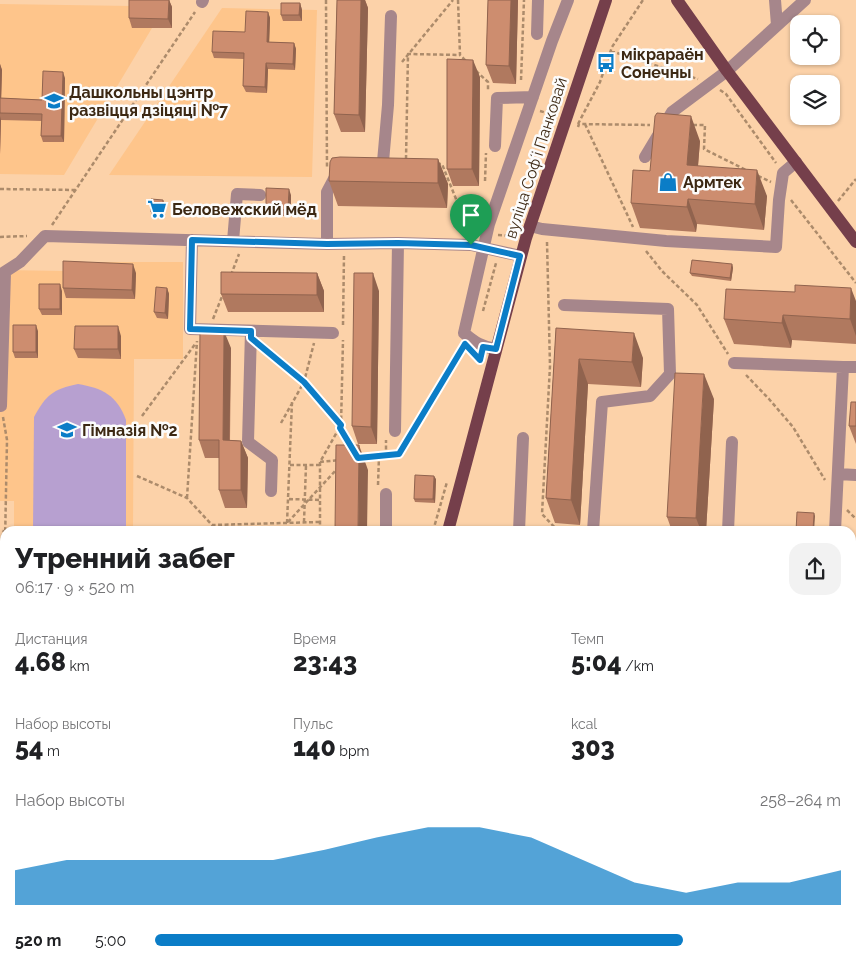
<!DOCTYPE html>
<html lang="ru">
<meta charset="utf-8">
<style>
:root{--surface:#fff;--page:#f2f2f2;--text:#202124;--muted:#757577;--accent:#0b7dc7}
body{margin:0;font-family:Raleway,sans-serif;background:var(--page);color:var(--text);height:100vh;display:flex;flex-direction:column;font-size:19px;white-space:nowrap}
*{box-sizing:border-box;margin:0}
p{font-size:16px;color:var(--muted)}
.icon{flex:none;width:28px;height:28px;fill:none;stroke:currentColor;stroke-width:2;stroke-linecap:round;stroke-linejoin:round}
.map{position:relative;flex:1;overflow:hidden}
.details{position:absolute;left:0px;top:526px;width:856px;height:444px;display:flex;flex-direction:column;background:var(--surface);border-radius:15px 15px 0 0;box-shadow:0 1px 4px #0004}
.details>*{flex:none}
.controls{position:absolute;left:790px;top:15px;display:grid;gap:10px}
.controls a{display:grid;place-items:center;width:50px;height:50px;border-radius:10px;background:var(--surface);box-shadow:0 1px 4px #0004;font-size:25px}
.pin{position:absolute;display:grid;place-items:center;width:42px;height:42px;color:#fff;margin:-51px -21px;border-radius:50% 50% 50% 0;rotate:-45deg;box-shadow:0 0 5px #0007}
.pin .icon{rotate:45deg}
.round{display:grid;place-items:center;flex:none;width:52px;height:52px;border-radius:15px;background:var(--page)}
.overview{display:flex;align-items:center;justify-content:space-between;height:85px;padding:0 15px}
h1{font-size:28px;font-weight:800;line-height:38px}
.metrics{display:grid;grid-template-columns:repeat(3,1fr);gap:8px;height:85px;padding:5px 15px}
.metrics div{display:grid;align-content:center}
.metrics b{font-size:25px;font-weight:800}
.metrics small{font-size:14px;font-weight:400}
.metrics p{font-size:14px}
.chart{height:140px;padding:10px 15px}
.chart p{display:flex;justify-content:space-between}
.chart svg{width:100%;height:90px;margin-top:5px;fill:var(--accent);opacity:.7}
ul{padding:0 15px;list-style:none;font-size:16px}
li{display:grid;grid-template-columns:80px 60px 1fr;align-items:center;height:38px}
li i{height:12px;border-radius:6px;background:var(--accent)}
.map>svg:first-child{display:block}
.built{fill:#fec58b}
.garden{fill:#b7a0d0}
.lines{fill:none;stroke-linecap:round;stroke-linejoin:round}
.path{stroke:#ac8b6b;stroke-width:2.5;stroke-dasharray:4 2.5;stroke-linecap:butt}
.minor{stroke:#a6868b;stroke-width:12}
.major{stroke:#753f4b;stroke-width:12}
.wall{fill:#b0795f}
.shaded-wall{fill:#90634e}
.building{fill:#cd8d6f;stroke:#90634e}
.route-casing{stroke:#fff;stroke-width:10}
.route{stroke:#0b7dc7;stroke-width:6}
.labels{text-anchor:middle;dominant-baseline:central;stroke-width:5;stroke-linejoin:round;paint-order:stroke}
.poi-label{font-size:16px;font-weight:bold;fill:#3c2813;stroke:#fcfcfc;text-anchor:start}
.street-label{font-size:16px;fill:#3c2813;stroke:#fcfcfc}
</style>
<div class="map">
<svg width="856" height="969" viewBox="0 0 856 969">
<rect width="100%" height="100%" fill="#fcd2a9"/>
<path class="built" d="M0 4 132 6 152 28 64 175 0 174Z
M222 8 317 10 312 177 109 175Z
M67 262H183V359H134L133 531H14V501H0V270L66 271Z"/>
<path class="garden" d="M78 384C102 388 117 395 126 420V531H33L34 417C46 395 53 389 78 384Z"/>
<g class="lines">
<path class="path" d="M326 0 327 168
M458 0 460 55 467 62
M611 51 698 79
M402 62 453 0
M476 71 488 82V90
M521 80 524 0
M720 90 726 94 776 163
M540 111 554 115
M578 124 600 82 612 47 643 0
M585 124 633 227
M693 125H705L704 149 748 171
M578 127 579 124 650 125
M406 159 408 54 460 55
M437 164H442L470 234
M758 176 771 182
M485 181 486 153
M0 189 76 190
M791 200 856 283
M838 201 856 179
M52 225 195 12
M498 235 515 236
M0 237 27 236
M547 242 550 366 542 514 558 531
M646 251 662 271 697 305 728 354
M231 275 239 254
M483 311 496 263
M213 319 223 294
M343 325 344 255
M262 348 304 382 340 424
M746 375 769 399 793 427 825 480
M142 416 196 343
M3 417 7 440 5 543
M281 423 304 382 314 343
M340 428 350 446
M386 456V440
M362 458 399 454 463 347
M320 462 339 460
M290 465H320
M137 476 187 498 212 525 319 522
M378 485 379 456
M187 498 197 341
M289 499 319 500
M847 510 856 519
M288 522 337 469
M304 522 306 465
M287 523 292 402
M320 531V462L341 425 343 340
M433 531 447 482
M0 545 4 530
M0 640H5
M851 780H856
M1 882 5 799
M0 947 5 948
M211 965 212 969
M38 969 42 965
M241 969 243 965"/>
<path class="minor" d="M775 0 777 25
M202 2 203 0
M537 34 538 0
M495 146 497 98 533 97
M645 157 672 112 727 71 805 0
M382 173 388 105 391 16
M530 226 542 229 666 241 776 247 779 200 783 173 796 162
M192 240 190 329 333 333
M233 241 237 194 260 195
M327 244V192L336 175H342
M0 275 20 262 45 236 327 244 398 243 471 245 521 256
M564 305 668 309 670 374 650 396 602 402 593 531
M251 331 248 442 272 460 271 491
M496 349C482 347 474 342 464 333L489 224 552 41 568 0
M734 363 843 367
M1 406 5 273
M395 431 398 243
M838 474 856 475
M386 494V531
M519 531 523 438
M728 531 732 442
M835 531 843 367H856
M851 555 856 556
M493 965V969
M569 965V969
M332 969 336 965
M728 969 737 965"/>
<path class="major" d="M677 0 727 71 856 242
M448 531 526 238 606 0
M260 969 262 965"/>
</g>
<path class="wall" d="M129 0H169L172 7V28H132L129 18Z
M337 0H365L368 8 365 132H341L334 114Z
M488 0H518L516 84 493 83 486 65Z
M300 3 302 10V21H283L281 15Z
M268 12 270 18 269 42 294 43 296 49 295 70 268 69 267 93 246 92 243 86 244 59 214 58 212 52 245 32Z
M0 64 2 70 1 98 42 100 65 78 64 142H43L41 136 42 121 1 120 0 154Z
M480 77 479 186H453L447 169Z
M700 141 698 166 767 196 764 230 697 224 696 232 640 228 631 203 650 171Z
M438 159 448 184 447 208 338 206 329 181Z
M291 195V216H268L266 209Z
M164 203V216L152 215 151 212Z
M732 264 733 268 731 281 692 276 690 273Z
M136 273 135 299 66 298 63 288Z
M317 273 324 291V312H228L221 294Z
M167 288 169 294 168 319 157 318 154 312Z
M62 291V315H42L39 309Z
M379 291 377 444H358L352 426Z
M856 301V344L792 340 791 348 734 344 724 319Z
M556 328 643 358 641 387 588 384 580 525 555 523 546 498Z
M38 331V358H15L13 352Z
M121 336V359L78 358 74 349Z
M231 348 230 440 241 441 248 458 247 508H225L219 490V458H205L199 440Z
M714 399 706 531H672L667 517Z
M856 402V444L849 426Z
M436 479 435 503 415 502 414 499Z
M851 559H856V759L851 758Z
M0 882H5V928H0Z"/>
<path class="shaded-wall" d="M169 0 172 7V28L168 19Z
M361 0H365L368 8 365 132 359 115Z
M511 0H518L516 84 509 66Z
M300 3 302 10V21L299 15Z
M268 12 270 18 269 48 267 42Z
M294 43 296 49 295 70 293 64Z
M473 60 480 77 479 186 472 169Z
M266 63 268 69 267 93 265 87Z
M0 64 2 70 1 105 0 102Z
M63 72 65 78 64 142 61 136Z
M0 116 1 120 0 154Z
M691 116 700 141 696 190 687 165Z
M438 159 448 184 447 208 438 183Z
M757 170 767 196 764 230 755 204Z
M289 189 291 195V216L288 210Z
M688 199 697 224 696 232 687 207Z
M163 200 164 203V216L163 212Z
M133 264 136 273 135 299 132 290Z
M732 264 733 268 731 281 730 278Z
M317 273 324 291V312L317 295Z
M373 273 379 291 377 444 371 427Z
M60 284 62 291V315L60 309Z
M167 288 169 294 168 319 165 313Z
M851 288 856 301V336L850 319Z
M783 315 792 340 791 348 782 323Z
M36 325 38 331V358L36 352Z
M118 326 121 336V359L118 349Z
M224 331 231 348 229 458 223 440Z
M634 333 643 358 641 387 632 362Z
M579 359 588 384 580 525 571 500Z
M704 374 714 399 706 531H701L696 518Z
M241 441 248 458 247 508 241 490Z
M359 445 368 470 367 531H358Z
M434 476 436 479 435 503 433 499Z
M814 513 815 516 814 531H813Z
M1 677 5 688V741L0 847V692Z"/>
<path class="building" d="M129 0H169L168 19 129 18Z
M337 0H361L359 115 334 114Z
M488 0H511L509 66 486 65Z
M281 3H300L299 15H281Z
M246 11 268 12 267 42 294 43 293 64 266 63 265 87 243 86 244 53 212 52 213 31 245 32Z
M447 59 473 60 472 169H447Z
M43 71 63 72 61 136H41L42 114 0 113V98L42 100Z
M657 113 691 116 687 165 757 170 755 204 688 199 687 207 631 203 633 170 650 171 655 116Z
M340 157 438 159V183L329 181 330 162 332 158Z
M266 188 289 189 288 210 266 209Z
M151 199 163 200V212H151Z
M692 260 732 264 730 278 690 273Z
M63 261 133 264 132 290 63 288Z
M221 272 317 273V295L221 294Z
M354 273H373L371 427 352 426Z
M39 284H60V309H39Z
M795 285 851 288 850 319 783 315 782 323 724 319 726 289 795 292Z
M156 287 167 288 165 313 154 312Z
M13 325H36V352H13Z
M75 326H118V349H74Z
M556 328 634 333 632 362 579 359 571 500 546 498Z
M200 330 224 331 223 440 241 441V490H219V440H199Z
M675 373 704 374 696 518 667 517Z
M851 402H856V426H849Z
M336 445H359L358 531H335Z
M415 475 434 476 433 499H414Z
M797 512 814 513 813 531H796Z
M851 559H856V734H851Z
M0 882H5V907H0Z
M851 950H856V969H844V965H851Z
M636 965H702V969H636Z"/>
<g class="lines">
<g class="route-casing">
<path id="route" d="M192 240 327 244 398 243 471 245 520 256 496 349 483 347 480 360 465 344 399 454 358 458 340 428 341 425 304 382 251 338V331L190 329Z"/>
</g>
<use href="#route" class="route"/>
</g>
<defs>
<g id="bus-bare" transform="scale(1.5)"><path d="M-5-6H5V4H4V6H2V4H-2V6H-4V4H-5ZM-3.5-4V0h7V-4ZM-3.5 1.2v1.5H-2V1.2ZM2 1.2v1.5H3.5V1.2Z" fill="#0b7dc7" stroke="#fcfcfc" stroke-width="2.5" paint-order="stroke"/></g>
<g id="school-bare" transform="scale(1.5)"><path d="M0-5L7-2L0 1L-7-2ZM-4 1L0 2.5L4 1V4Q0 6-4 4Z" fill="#0b7dc7" stroke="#fcfcfc" stroke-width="2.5" paint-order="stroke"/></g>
<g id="shop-bare" transform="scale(1.5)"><path d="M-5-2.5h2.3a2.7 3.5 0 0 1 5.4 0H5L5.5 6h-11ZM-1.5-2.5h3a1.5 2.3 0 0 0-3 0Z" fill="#0b7dc7" stroke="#fcfcfc" stroke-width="2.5" paint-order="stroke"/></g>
<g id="supermarket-bare" transform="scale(1.5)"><path d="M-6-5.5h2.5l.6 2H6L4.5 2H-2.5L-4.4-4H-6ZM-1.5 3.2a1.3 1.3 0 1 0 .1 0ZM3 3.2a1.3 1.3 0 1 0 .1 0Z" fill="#0b7dc7" stroke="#fcfcfc" stroke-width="2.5" paint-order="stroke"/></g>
</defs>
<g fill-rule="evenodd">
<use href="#bus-bare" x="606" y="63"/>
<use href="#school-bare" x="54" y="101"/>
<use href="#shop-bare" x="668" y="182"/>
<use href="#supermarket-bare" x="157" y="209"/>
<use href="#school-bare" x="67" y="430"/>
</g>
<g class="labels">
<g class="poi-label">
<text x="621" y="54">мікрараён<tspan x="621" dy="18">Сонечны</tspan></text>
<text x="69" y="92">Дашкольны цэнтр<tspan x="69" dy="18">развіцця дзіцяці №7</tspan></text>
<text x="683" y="182">Армтек</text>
<text x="172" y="209">Беловежский мёд</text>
<text x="82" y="430">Гімназія №2</text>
</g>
<g class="street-label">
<text transform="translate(536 158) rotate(-72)">вуліца Софʼі Панковай</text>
</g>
</g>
</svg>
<div class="controls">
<a><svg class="icon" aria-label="locate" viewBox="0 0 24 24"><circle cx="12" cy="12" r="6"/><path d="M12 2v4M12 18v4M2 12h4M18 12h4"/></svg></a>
<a><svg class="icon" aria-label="layers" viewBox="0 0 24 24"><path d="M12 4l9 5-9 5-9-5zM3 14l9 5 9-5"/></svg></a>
</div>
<div class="pin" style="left:471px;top:245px;background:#1e9e55"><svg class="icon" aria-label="arrive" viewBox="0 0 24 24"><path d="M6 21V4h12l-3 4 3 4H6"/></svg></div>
<section class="details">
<div class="overview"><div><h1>Утренний забег</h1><p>06:17 · 9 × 520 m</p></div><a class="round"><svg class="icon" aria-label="share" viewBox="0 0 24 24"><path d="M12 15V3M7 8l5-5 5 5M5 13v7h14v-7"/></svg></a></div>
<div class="metrics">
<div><p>Дистанция</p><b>4.68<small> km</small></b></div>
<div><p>Время</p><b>23:43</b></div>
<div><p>Темп</p><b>5:04<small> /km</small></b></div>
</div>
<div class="metrics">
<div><p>Набор высоты</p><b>54<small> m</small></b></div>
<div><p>Пульс</p><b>140<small> bpm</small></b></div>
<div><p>kcal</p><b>303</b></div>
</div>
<div class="chart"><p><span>Набор высоты</span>258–264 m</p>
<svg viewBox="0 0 160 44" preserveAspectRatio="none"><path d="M0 44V27L10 22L20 22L30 22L40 22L50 22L60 17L70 11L80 6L90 6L100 11L110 22L120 33L130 38L140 33L150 33L160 27V44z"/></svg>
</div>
<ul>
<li><b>520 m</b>5:00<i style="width:77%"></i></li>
</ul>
</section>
</div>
